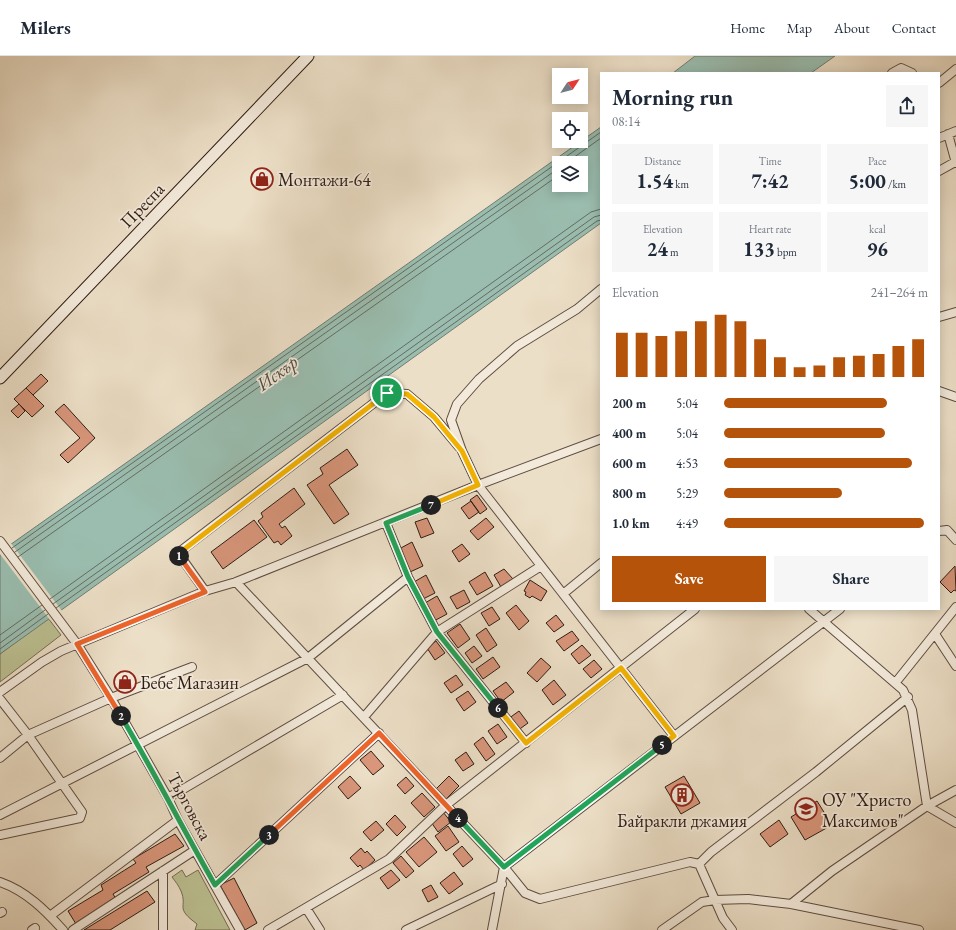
<!DOCTYPE html>
<meta charset="utf-8">
<style>
:root{--surface:#fff;--page:#f6f6f7;--text:#1f2937;--muted:#747a83;--line:#e0e1e3;--accent:#b45309}
body{margin:0;font-family:"EB Garamond",serif;background:var(--page);color:var(--text);height:100vh;display:flex;flex-direction:column;font-size:15px;white-space:nowrap}
*{box-sizing:border-box;margin:0}
p{font-size:13px;color:var(--muted)}
.icon{flex:none;width:22px;height:22px;fill:none;stroke:currentColor;stroke-width:2;stroke-linecap:round;stroke-linejoin:round}
.map{position:relative;flex:1;overflow:hidden}
.side{position:absolute;left:600px;top:16px;width:340px;height:538px;display:flex;flex-direction:column;background:var(--surface);border-radius:0px;box-shadow:0 2px 10px #0003}
.side>*{flex:none}
.needle{width:26px;rotate:54deg}
.controls{position:absolute;left:552px;top:12px;display:grid;gap:8px}
.controls a{display:grid;place-items:center;width:36px;height:36px;border-radius:0px;background:var(--surface);box-shadow:0 2px 10px #0003;font-size:20px}
.pin{position:absolute;display:grid;place-items:center;width:34px;height:34px;color:#fff;margin:-17px;border:2px solid #fff;border-radius:50%;box-shadow:0 1px 4px #0007}
.km{position:absolute;width:20px;height:20px;margin:-10px;border-radius:50%;background:#222;color:#fff;font-size:11px;line-height:20px;text-align:center}
.round{display:grid;place-items:center;flex:none;width:42px;height:42px;border-radius:0px;background:var(--page)}
.headline{display:flex;align-items:center;justify-content:space-between;height:68px;padding:0 12px}
h1{font-size:22px;font-weight:700;line-height:30px}
.figures{display:grid;grid-template-columns:repeat(3,1fr);gap:6px;height:68px;padding:4px 12px}
.figures div{display:grid;align-content:center;border-radius:0px;background:var(--page);text-align:center}
.figures b{font-size:20px;font-weight:700}
.figures small{font-size:11px;font-weight:400}
.figures p{font-size:11px}
.chart{height:112px;padding:8px 12px}
.chart p{display:flex;justify-content:space-between}
.chart svg{width:100%;height:72px;margin-top:4px;stroke:var(--accent);stroke-width:6}
.cta{display:flex;gap:8px;margin-top:auto;padding:8px 12px}
.cta a{flex:1;height:46px;border-radius:0px;background:var(--accent);color:#fff;font-size:16px;font-weight:700;line-height:46px;text-align:center}
.cta a+a{background:var(--page);color:var(--text)}
ul{padding:0 12px;list-style:none;font-size:13px}
li{display:grid;grid-template-columns:64px 48px 1fr;align-items:center;height:30px}
li i{height:10px;border-radius:5px;background:var(--accent)}
header{display:flex;align-items:center;gap:24px;box-sizing:border-box;height:56px;padding:0 20px;background:var(--surface);border-bottom:1px solid var(--line)}
header strong{font-size:19px}
nav{display:flex;gap:22px;margin-inline-start:auto;font-size:14px}
.map>svg:first-child{display:block}
.green{fill:#bcc092;stroke:#766e54}
.water{fill:#9abdaf;stroke:#6f7d71;fill-rule:evenodd}
.pier{fill:#ecdfc7}
.lines{fill:none;stroke-linecap:round;stroke-linejoin:round}
.shore{stroke:#646c62;stroke-width:1}
.building{fill:#d9967b;stroke:#2f1c15}
.minor-casing{stroke:#5e4d42;stroke-width:10}
.secondary-casing{stroke:#2f1c15;stroke-width:13}
.minor{stroke:#f3eadb;stroke-width:8}
.secondary{stroke:#f3eadb;stroke-width:11}
.split-1-casing{stroke:#fff;stroke-width:8}
.split-2-casing{stroke:#fff;stroke-width:8}
.split-3-casing{stroke:#fff;stroke-width:8}
.split-4-casing{stroke:#fff;stroke-width:8}
.split-5-casing{stroke:#fff;stroke-width:8}
.split-6-casing{stroke:#fff;stroke-width:8}
.split-7-casing{stroke:#fff;stroke-width:8}
.split-8-casing{stroke:#fff;stroke-width:8}
.split-1{stroke:#f5b400;stroke-width:5}
.split-2{stroke:#f0652b;stroke-width:5}
.split-3{stroke:#22a559;stroke-width:5}
.split-4{stroke:#f0652b;stroke-width:5}
.split-5{stroke:#22a559;stroke-width:5}
.split-6{stroke:#f5b400;stroke-width:5}
.split-7{stroke:#22a559;stroke-width:5}
.split-8{stroke:#f5b400;stroke-width:5}
.labels{text-anchor:middle;dominant-baseline:central;stroke-width:3.5;stroke-linejoin:round;paint-order:stroke}
.poi-label{font-size:18px;fill:#2f1c15;stroke:#f3eadb;text-anchor:start}
.street-label{font-size:18px;fill:#2f1c15;stroke:#f3eadb}
.water-label{font-size:19px;font-style:italic;fill:#4f4c43;stroke:#f3eadb}
</style>
<header>
<strong>Milers</strong>
<nav><a>Home</a><a>Map</a><a>About</a><a>Contact</a></nav>
</header>
<div class="map">
<svg width="956" height="874" viewBox="0 0 956 874">
<rect width="100%" height="100%" fill="#ecdfc7"/>
<filter id="stains"><feTurbulence type="fractalNoise" baseFrequency=".005" numOctaves="4"/><feColorMatrix values="0 0 0 0 .2 0 0 0 0 .09 0 0 0 0 .02 0 0 0 .5 -.17"/></filter>
<radialGradient id="worn" r=".72"><stop offset=".6" stop-color="#630" stop-opacity="0"/><stop offset="1" stop-color="#630" stop-opacity=".3"/></radialGradient>
<path class="green" d="M48 562 61 579 0 626V598Z
M182 814 186 821 198 814 230 874H195L197 868C174 851 188 852 181 835 179 830 175 825 172 821Z"/>
<path class="water" d="M695 0H835L811 17H673Z
M601 71V167L0 598V496ZM559 107H581V129H559Z"/>
<path class="pier" d="M10 486 62 555 50 564 0 498V494Z"/>
<g class="lines">
<path class="shore" d="M566 107 601 82
M12 492 601 76
M15 496 559 112
M18 501 559 119
M50 543 591 156 601 153
M53 548 594 161 601 159
M56 552 597 165 601 164
M0 579 42 549
M0 587 45 554
M0 593 48 558"/>
</g>
<path class="building" d="M41 318 48 325 33 339 26 332Z
M26 332 44 350 32 361 14 343Z
M19 348 25 355 18 362 11 355Z
M64 348 95 382 68 407 60 399 80 382 55 356Z
M347 393 358 409 329 429 349 458 334 468 307 429 323 418 320 412Z
M294 432 305 448 279 468 282 472 285 470 292 480 281 489 278 485 274 487 258 465 263 461 261 457Z
M477 439 487 453 480 458 470 444Z
M471 445 479 456 469 463 461 452Z
M427 462 434 477 421 482 415 466Z
M486 462 494 471 478 484 470 475Z
M254 464 267 481 223 513 211 496Z
M412 486 423 510 410 516 399 493Z
M462 488 470 498 459 506 452 495Z
M955 510 956 535 954 534 951 537 940 526Z
M504 513 513 523 501 531 494 519Z
M485 516 493 530 477 539 469 526Z
M426 519 435 537 423 543 414 526Z
M530 524 547 535 541 545 532 540 530 542 525 539 526 536 524 535Z
M464 534 470 546 457 553 450 541Z
M437 540 447 558 434 565 425 547Z
M516 549 529 565 519 574 506 557Z
M492 551 500 563 489 570 481 557Z
M556 559 564 569 554 576 546 567Z
M460 568 470 583 458 592 447 577Z
M486 572 497 589 487 596 476 579Z
M572 575 579 584 564 595 556 585Z
M436 585 445 597 435 604 427 592Z
M582 589 591 599 579 608 571 598Z
M474 590 482 600 472 607 465 597Z
M493 601 500 611 483 623 476 613Z
M541 602 551 611 537 626 527 617Z
M594 604 602 613 591 622 583 613Z
M456 619 463 629 451 637 444 627Z
M554 624 566 639 553 649 542 634Z
M506 626 514 636 501 646 493 635Z
M468 635 476 646 464 655 456 643Z
M519 655 528 667 517 675 508 663Z
M498 668 507 681 497 688 488 675Z
M483 681 495 698 486 705 474 688Z
M371 695 384 710 373 719 360 704Z
M466 696 474 708 463 715 455 704Z
M350 720 361 732 348 743 338 731Z
M449 720 459 730 446 743 436 733Z
M684 720 700 747 681 758 665 731Z
M406 721 414 730 405 738 397 729Z
M422 737 435 751 424 761 411 747Z
M817 745 832 769 805 784 791 761Z
M443 756 451 766 438 776 431 766Z
M395 759 406 771 397 780 386 768Z
M779 764 788 778 770 791 760 778Z
M376 765 384 774 371 785 363 776Z
M448 770 459 786 446 795 435 780Z
M175 778 184 790 146 811 149 816 113 838 116 843 76 868 68 855 103 834 101 829 136 807 133 803Z
M424 781 437 796 419 811 406 796Z
M462 790 473 803 463 811 453 798Z
M361 792 365 797 367 795 375 804 364 814 360 809 358 811 350 802Z
M401 800 414 815 406 822 393 807Z
M391 814 400 824 388 833 380 822Z
M454 816 463 828 449 838 440 827Z
M234 822 257 867 245 874 220 829Z
M431 829 438 841 428 846 422 834Z
M147 835 155 846 110 874H84Z"/>
<g class="lines">
<g class="minor-casing">
<path id="minor" d="M892 17 901 12 912 17
M939 27 956 13
M948 78 956 107
M939 82 956 75
M939 115 955 106
M601 233 577 253 517 290 479 323 457 348 451 364 462 395 478 429 674 680
M939 261 956 256
M939 335 956 341
M386 467 408 521 437 576 526 687
M939 475 947 474 956 484
M0 485 77 588 111 642 168 742 178 764 240 874
M236 526 504 811 525 837 540 843 690 806 699 808 723 862 732 874
M205 535 178 497 387 337 407 338 434 361 459 391
M563 538 601 507
M809 553 903 634 912 654 927 750 956 767
M935 578 956 610
M896 626 956 551
M0 636 42 606 61 595 205 535 236 526 478 429 601 383
M0 643 28 679 82 756 80 762 0 779
M364 661 437 576 541 510
M0 702 28 679 111 642 192 611
M168 742 343 639
M0 759 308 602 408 521
M699 808 711 796 816 716 908 641
M163 815V874
M0 826C26 835 45 854 63 874
M215 829 379 677
M791 848 832 815 927 750 956 734
M306 852 320 874
M0 857 2 856
M50 860 178 764
M32 874 35 872
M73 874 195 794
M268 874 389 803 446 749 695 553
M406 874 502 828
M492 874 504 811 840 553
M662 874 702 846 715 844 748 843 791 848 919 874"/>
</g>
<g class="secondary-casing">
<path id="secondary" d="M0 322 308 0"/>
</g>
<use href="#minor" class="minor"/>
<use href="#secondary" class="secondary"/>
</g>
<g class="lines">
<g class="split-1-casing">
<path id="split-1" d="M179 500 178 498 387 337"/>
</g>
<g class="split-2-casing">
<path id="split-2" d="M121 660 77 588 205 536 179 500"/>
</g>
<g class="split-3-casing">
<path id="split-3" d="M121 660C154 716 183 773 215 829L269 779"/>
</g>
<g class="split-4-casing">
<path id="split-4" d="M269 779 379 677 458 762"/>
</g>
<g class="split-5-casing">
<path id="split-5" d="M458 762 504 811 662 689"/>
</g>
<g class="split-6-casing">
<path id="split-6" d="M498 652 526 687 621 612 674 680 662 689"/>
</g>
<g class="split-7-casing">
<path id="split-7" d="M431 449 386 467 408 521 437 576 498 652"/>
</g>
<g class="split-8-casing">
<path id="split-8" d="M387 337 407 338 434 361 462 395 478 429 431 449"/>
</g>
<use href="#split-1" class="split-1"/>
<use href="#split-2" class="split-2"/>
<use href="#split-3" class="split-3"/>
<use href="#split-4" class="split-4"/>
<use href="#split-5" class="split-5"/>
<use href="#split-6" class="split-6"/>
<use href="#split-7" class="split-7"/>
<use href="#split-8" class="split-8"/>
</g>
<defs>
<g id="shop-ring" transform="scale(1.15)"><circle r="9.5" fill="#f3eadb" stroke="#8f2418" stroke-width="1.5"/><path d="M-5-2.5h2.3a2.7 3.5 0 0 1 5.4 0H5L5.5 6h-11ZM-1.5-2.5h3a1.5 2.3 0 0 0-3 0Z" fill="#8f2418"/></g>
<g id="building-ring" transform="scale(1.15)"><circle r="9.5" fill="#f3eadb" stroke="#8f2418" stroke-width="1.5"/><path d="M-4-6H4V6H1V3H-1V6H-4ZM-2.5-4.3h1.7v1.8h-1.7ZM.8-4.3h1.7v1.8H.8ZM-2.5-1h1.7V.8h-1.7ZM.8-1h1.7V.8H.8Z" fill="#8f2418"/></g>
<g id="school-ring" transform="scale(1.15)"><circle r="9.5" fill="#f3eadb" stroke="#8f2418" stroke-width="1.5"/><path d="M0-5L7-2L0 1L-7-2ZM-4 1L0 2.5L4 1V4Q0 6-4 4Z" fill="#8f2418"/></g>
</defs>
<g fill-rule="evenodd">
<use href="#shop-ring" x="262" y="123"/>
<use href="#shop-ring" x="125" y="626"/>
<use href="#building-ring" x="682" y="739"/>
<use href="#school-ring" x="806" y="753"/>
</g>
<g class="labels">
<g class="poi-label">
<text x="278" y="123">Монтажи-64</text>
<text x="140" y="626">Бебе Магазин</text>
<text x="822" y="743">ОУ "Христо<tspan x="822" dy="21">Максимов"</tspan></text>
<text x="682" y="764" text-anchor="middle">Байракли джамия</text>
</g>
<g class="street-label">
<text transform="translate(142 149) rotate(-46)">Преспа</text>
<text transform="translate(190 750) rotate(62)">Търговска</text>
</g>
<g class="water-label">
<text transform="translate(277 317) rotate(-36)">Искър</text>
</g>
</g>
<rect width="100%" height="100%" filter="url(#stains)"/>
<rect width="100%" height="100%" fill="url(#worn)"/>
</svg>
<div class="controls">
<a><svg class="needle" viewBox="-14 -14 28 28"><path d="M0-13l5 13h-10z" fill="#e53935"/><path d="M0 13l5-13h-10z" fill="#747a83"/></svg></a>
<a><svg class="icon" aria-label="locate" viewBox="0 0 24 24"><circle cx="12" cy="12" r="6"/><path d="M12 2v4M12 18v4M2 12h4M18 12h4"/></svg></a>
<a><svg class="icon" aria-label="layers" viewBox="0 0 24 24"><path d="M12 4l9 5-9 5-9-5zM3 14l9 5 9-5"/></svg></a>
</div>
<div class="pin" style="left:387px;top:337px;background:#1e9e55"><svg class="icon" aria-label="arrive" viewBox="0 0 24 24"><path d="M6 21V4h12l-3 4 3 4H6"/></svg></div>
<b class="km" style="left:179px;top:500px">1</b>
<b class="km" style="left:121px;top:660px">2</b>
<b class="km" style="left:269px;top:779px">3</b>
<b class="km" style="left:458px;top:762px">4</b>
<b class="km" style="left:662px;top:689px">5</b>
<b class="km" style="left:498px;top:652px">6</b>
<b class="km" style="left:431px;top:449px">7</b>
<section class="side">
<div class="headline"><div><h1>Morning run</h1><p>08:14</p></div><a class="round"><svg class="icon" aria-label="share" viewBox="0 0 24 24"><path d="M12 15V3M7 8l5-5 5 5M5 13v7h14v-7"/></svg></a></div>
<div class="figures">
<div><p>Distance</p><b>1.54<small> km</small></b></div>
<div><p>Time</p><b>7:42</b></div>
<div><p>Pace</p><b>5:00<small> /km</small></b></div>
</div>
<div class="figures">
<div><p>Elevation</p><b>24<small> m</small></b></div>
<div><p>Heart rate</p><b>133<small> bpm</small></b></div>
<div><p>kcal</p><b>96</b></div>
</div>
<div class="chart"><p><span>Elevation</span>241–264 m</p>
<svg viewBox="0 0 160 44" preserveAspectRatio="none"><path d="M5 44V17M15 44V17M25 44V19M35 44V16M45 44V10M55 44V6M65 44V10M75 44V21M85 44V32M95 44V38M105 44V37M115 44V32M125 44V31M135 44V30M145 44V25M155 44V21"/></svg>
</div>
<ul>
<li><b>200 m</b>5:04<i style="width:80%"></i></li>
<li><b>400 m</b>5:04<i style="width:79%"></i></li>
<li><b>600 m</b>4:53<i style="width:92%"></i></li>
<li><b>800 m</b>5:29<i style="width:58%"></i></li>
<li><b>1.0 km</b>4:49<i style="width:98%"></i></li>
</ul>
<div class="cta"><a>Save</a><a>Share</a></div>
</section>
</div>
